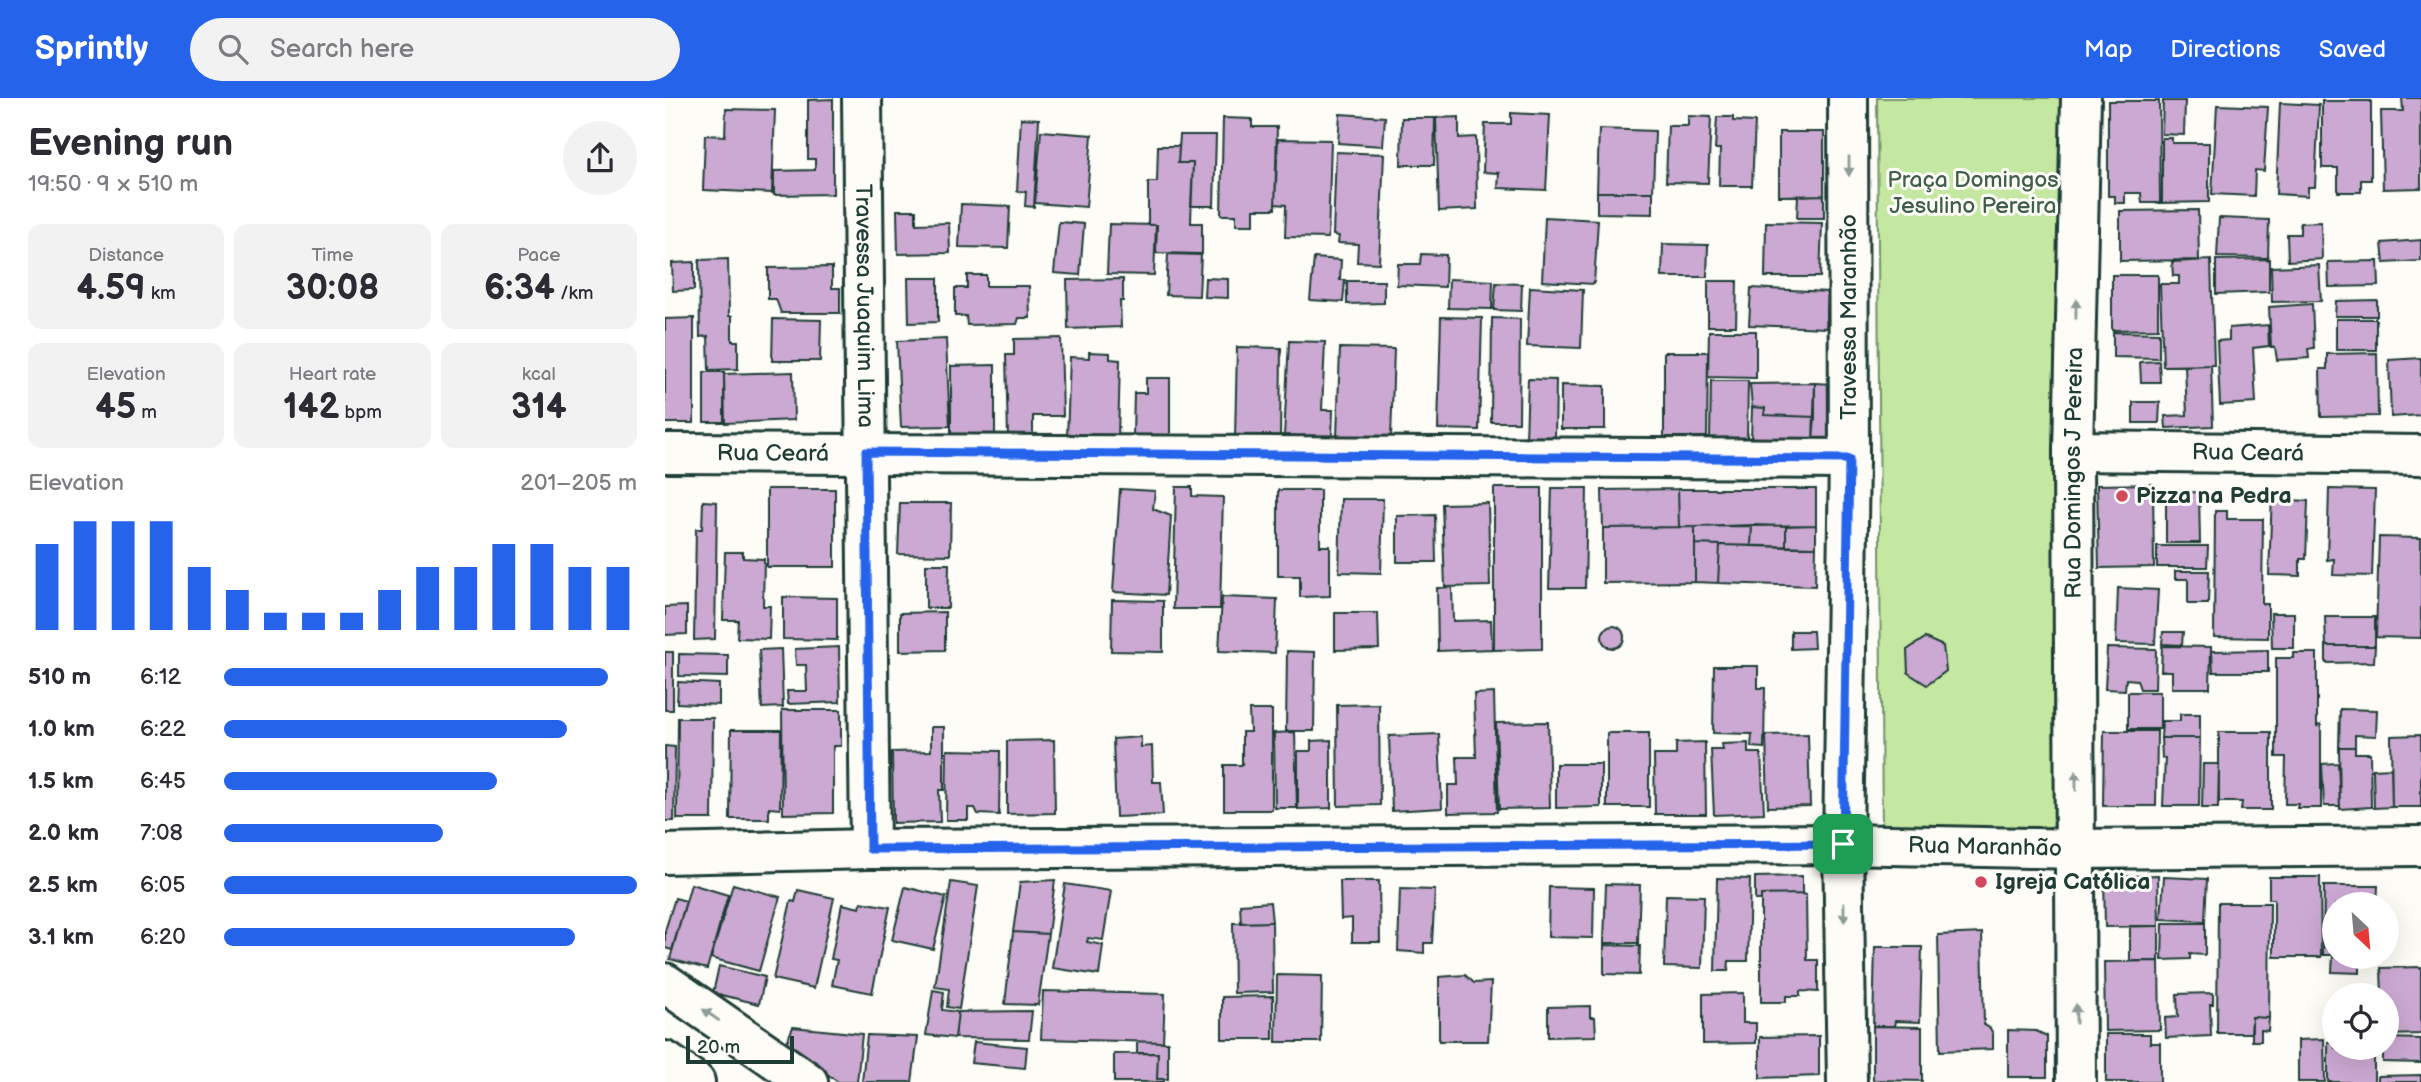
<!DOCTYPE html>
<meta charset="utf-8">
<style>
:root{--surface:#fff;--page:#f2f2f3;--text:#2b2b33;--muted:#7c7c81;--accent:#2563eb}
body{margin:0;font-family:"Balsamiq Sans",sans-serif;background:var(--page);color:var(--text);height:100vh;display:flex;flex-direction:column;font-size:26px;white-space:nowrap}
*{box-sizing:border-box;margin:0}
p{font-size:23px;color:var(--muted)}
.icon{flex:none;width:38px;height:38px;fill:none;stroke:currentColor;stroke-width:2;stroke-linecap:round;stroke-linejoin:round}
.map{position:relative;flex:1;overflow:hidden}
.side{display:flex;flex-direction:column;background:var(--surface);width:665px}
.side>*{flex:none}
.needle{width:46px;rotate:154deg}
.tools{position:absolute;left:1657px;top:794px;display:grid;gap:14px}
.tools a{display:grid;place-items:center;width:77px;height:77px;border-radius:50%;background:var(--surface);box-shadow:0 7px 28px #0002;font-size:35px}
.scale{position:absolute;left:21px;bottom:18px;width:108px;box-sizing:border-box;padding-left:7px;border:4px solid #1f3d34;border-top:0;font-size:19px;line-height:24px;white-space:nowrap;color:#1f3d34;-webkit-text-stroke:5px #fdfcf7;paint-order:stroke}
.pin{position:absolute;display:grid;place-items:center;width:60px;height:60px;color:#fff;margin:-30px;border-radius:14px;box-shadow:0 4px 10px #0006}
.round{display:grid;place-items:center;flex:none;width:74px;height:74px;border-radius:37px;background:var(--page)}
.head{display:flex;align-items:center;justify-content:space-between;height:119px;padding:0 28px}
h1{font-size:38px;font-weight:800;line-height:52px}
.metrics{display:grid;grid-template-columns:repeat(3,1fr);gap:10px;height:119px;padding:7px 28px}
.metrics div{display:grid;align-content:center;border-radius:14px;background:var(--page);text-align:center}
.metrics b{font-size:35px;font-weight:800}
.metrics small{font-size:19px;font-weight:400}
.metrics p{font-size:19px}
.chart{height:196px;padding:14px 28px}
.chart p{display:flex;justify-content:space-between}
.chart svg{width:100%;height:126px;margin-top:7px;stroke:var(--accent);stroke-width:6}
ul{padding:0 28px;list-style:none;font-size:23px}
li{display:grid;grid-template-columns:112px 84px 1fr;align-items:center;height:52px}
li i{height:18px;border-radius:9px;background:var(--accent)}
header{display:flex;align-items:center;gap:42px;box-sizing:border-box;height:98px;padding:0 35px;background:var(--accent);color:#fff}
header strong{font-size:33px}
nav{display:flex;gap:38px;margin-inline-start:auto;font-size:24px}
.search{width:490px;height:63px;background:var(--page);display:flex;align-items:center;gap:18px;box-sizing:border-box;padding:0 24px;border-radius:38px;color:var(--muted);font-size:26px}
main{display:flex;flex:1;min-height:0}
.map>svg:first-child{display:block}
.green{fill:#c4e8a2;stroke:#72926b;stroke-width:2}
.building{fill:#cca9d3;stroke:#1f3d34;stroke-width:2}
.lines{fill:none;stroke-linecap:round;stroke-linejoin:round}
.minor-casing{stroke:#1f3d34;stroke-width:44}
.major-casing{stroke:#1f3d34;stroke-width:44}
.minor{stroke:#fdfcf7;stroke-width:38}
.major{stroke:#fdfcf7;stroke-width:38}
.oneway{fill:#8e9c96}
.route-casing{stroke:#fff;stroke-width:14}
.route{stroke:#2563eb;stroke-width:9}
.poi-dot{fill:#d1495b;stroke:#fdfcf7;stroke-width:2.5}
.labels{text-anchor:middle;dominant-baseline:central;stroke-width:6;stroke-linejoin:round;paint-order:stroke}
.park-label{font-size:23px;fill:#405f4a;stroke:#fdfcf7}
.street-label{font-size:23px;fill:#1f3d34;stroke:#fdfcf7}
.poi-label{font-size:23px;font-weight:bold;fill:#1f3d34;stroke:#fdfcf7;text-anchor:start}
</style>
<header>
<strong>Sprintly</strong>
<div class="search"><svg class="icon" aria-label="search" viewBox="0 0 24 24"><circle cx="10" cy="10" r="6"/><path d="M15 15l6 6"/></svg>Search here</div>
<nav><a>Map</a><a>Directions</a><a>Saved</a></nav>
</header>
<main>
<section class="side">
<div class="head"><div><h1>Evening run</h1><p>19:50 · 9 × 510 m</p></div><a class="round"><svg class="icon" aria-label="share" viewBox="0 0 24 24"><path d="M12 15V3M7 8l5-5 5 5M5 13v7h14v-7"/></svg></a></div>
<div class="metrics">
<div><p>Distance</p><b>4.59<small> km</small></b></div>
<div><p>Time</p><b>30:08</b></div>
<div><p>Pace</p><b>6:34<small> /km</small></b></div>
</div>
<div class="metrics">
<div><p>Elevation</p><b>45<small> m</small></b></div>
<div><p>Heart rate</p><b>142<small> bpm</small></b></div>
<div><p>kcal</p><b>314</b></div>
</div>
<div class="chart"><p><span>Elevation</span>201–205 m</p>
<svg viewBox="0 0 160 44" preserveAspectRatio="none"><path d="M5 44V14M15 44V6M25 44V6M35 44V6M45 44V22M55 44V30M65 44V38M75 44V38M85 44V38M95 44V30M105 44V22M115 44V22M125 44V14M135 44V14M145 44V22M155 44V22"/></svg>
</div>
<ul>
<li><b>510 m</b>6:12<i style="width:93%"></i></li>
<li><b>1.0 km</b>6:22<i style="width:83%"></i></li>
<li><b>1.5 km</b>6:45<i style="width:66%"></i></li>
<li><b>2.0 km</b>7:08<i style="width:53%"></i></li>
<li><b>2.5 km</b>6:05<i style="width:100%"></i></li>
<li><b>3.1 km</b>6:20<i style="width:85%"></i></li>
</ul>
</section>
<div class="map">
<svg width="1756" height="984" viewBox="0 0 1756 984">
<rect width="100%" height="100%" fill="#fdfcf7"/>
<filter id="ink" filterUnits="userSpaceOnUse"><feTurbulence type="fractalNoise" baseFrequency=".0143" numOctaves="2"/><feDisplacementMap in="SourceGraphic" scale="14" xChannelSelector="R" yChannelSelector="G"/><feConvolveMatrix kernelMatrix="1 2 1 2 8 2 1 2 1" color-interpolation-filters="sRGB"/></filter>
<g filter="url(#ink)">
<path class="green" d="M1212 0H1403L1401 736 1217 741Z"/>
<path class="building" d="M1737 0H1756V90L1718 91 1716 13H1738Z
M168 1V96L109 97V73L150 72V61H143V2Z
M1443 3H1494L1495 105H1477L1476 95H1460V105H1450V98H1443Z
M1498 3H1520L1519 37 1497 36Z
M1657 3H1706V82H1696V94H1673V70H1657Z
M1615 5 1654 7 1650 89H1643V98L1611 96Z
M1552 7 1603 9 1599 73 1590 72 1589 98 1547 96Z
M61 11 110 12 107 95 38 92 40 37 60 38Z
M846 15 885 17 881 92 833 90 834 75 818 74 820 26H846Z
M675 16 720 19 718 48 673 45Z
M1023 18 1046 19 1043 85 1001 84 1003 28H1023Z
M794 19V40L811 39 812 111 774 113 771 20Z
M1052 19H1068V23L1090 24 1087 88H1054L1055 51H1050Z
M356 20 374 21 369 109 360 108 361 94 352 93Z
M558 20 587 21V29H612L610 111H589V127H571V117H556Z
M737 20H770L769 67H736Z
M934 31 990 33 988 94H932Z
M376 33 427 37 421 109 370 105Z
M1114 34H1159V97L1114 98Z
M515 37H551L549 108H526L528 65H513Z
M1497 40H1507V45H1544V104L1497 105Z
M613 41 666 42 663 140 620 139 621 107 610 106Z
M493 48H514L513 65H528L526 125H537V156L491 155 492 127H483V84H492Z
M671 54 719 56 714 165 692 164 693 146 673 145 674 138 668 137Z
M932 94H988V116L932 115Z
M1159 97V120H1132L1133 98Z
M296 106 345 108 343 150 294 149Z
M232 112H251V126L284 125 285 155 233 156Z
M1533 112 1534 162 1455 163V113Z
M880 119 933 122 929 186 877 183Z
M1554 120 1604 122 1603 160 1552 159Z
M394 124 419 126 415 177 389 175Z
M1101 124 1157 125 1155 179H1100Z
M1656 124 1657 161 1623 163 1622 136H1635V125Z
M444 126 491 127 489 177 442 176Z
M1756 142V163L1719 165 1717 145Z
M998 146 1043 147 1042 179H997Z
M503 156 536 157 534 198 501 197Z
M756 156 781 157 780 189 732 187 733 166H755Z
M649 160 676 162 675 182H680L678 204 645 202Z
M63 161 64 218H67V243H73V271L44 272 43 238 35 239 34 162Z
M1604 161V194L1551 196V162Z
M1546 162 1549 267 1498 268 1495 186H1514V178H1508L1507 164Z
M1713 163 1714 188 1664 189 1663 164Z
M29 164V192L8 193 7 165Z
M1654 167 1656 203 1607 204 1606 169Z
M167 169V190H175V215H116L111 201H103V170Z
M302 177H321V188H364L365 220H354L352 226 302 227 301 218H290V190H302Z
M1447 177H1493V231L1447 232Z
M243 180H273V224L244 225Z
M540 180 563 181V200L539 199Z
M458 181V203H455L456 229 403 231 402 182Z
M784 181 828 183 827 211 783 210Z
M682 183H719V205L682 206Z
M1043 183H1072L1071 228H1043Z
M831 185 857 186 856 213 829 212Z
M865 189 918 192 916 250 862 248Z
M1086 190 1163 194 1161 230 1084 227Z
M1712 202V218H1670L1671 203Z
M1647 206 1649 250 1643 251 1644 260 1612 262 1610 249H1606L1604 209Z
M776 219 817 220 814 332 773 331Z
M29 220V325H0V221Z
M827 220 855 221 854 324H826Z
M108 221 156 222 155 263H107Z
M1671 221H1711V252H1671Z
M1603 227 1604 248 1588 250 1591 305 1555 307 1552 243 1564 242V230Z
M1044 233H1091V280L1043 279Z
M1448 234 1494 235V260L1448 259Z
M396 240 398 318H368V340H343L341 257H349V241Z
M281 241 285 328 236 329 232 243Z
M624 243 660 244 657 312H668L667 339 619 338Z
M572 249 616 250 615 341 570 340Z
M675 250 729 251 726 341 672 339Z
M424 254 445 255V261L455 262 453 340 402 339 405 259 424 260Z
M999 254H1043L1042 339H999Z
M1712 255 1713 318 1656 319 1655 271H1662V256Z
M1756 260V317L1726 319 1724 262Z
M1494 263 1495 284H1476L1475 264Z
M330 267V337H286V268Z
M1546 267 1548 328 1501 330 1500 318 1522 317 1520 268Z
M39 274H59V324H39Z
M128 274 129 322 60 325 59 276Z
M481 280H505V338H468L469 295H481Z
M863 281 891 282 890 342 861 341Z
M1046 283H1083L1082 341 1045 340Z
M1150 285V319L1099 317 1100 310 1087 309 1085 286Z
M1150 285 1167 286 1165 344 1148 343Z
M896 287 940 288V331H896Z
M1468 304H1495L1494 325H1468Z
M1087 309 1100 310 1099 317 1150 319 1148 343 1086 341Z
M1488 386 1489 469 1434 470 1432 387Z
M511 389H527V398L558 399 555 511H508Z
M829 390H877V551L829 552Z
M887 390H922L920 490H884Z
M102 391H170V469H102Z
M455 391 490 393 488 411 506 418 501 497 448 494Z
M1013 391H1151V427L1014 429Z
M1013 391 1014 429 938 430 937 392Z
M1664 391 1710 392 1707 478 1668 477 1669 461 1662 462Z
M613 392H655V448H665V498L635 499V478H613Z
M1534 394 1535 445H1501V395Z
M1607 395H1624L1623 402 1643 403 1641 461H1635V478L1604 477Z
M676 401H718L716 475 674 474Z
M38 403 52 404 50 541 29 542 31 431H37Z
M235 405H286L285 457 233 456Z
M823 405 825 488 780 489 777 406Z
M1550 413H1562V421H1598L1597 506H1603V540L1549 539Z
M770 417 771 464H732V418Z
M1087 427 1121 428V449L1086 448Z
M1087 427 1086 448 1030 446V429Z
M1151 427V449H1121V428Z
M1030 429V484L938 485V430Z
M1714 439 1756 440V540L1711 539Z
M1030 446 1055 447 1053 485 1030 484Z
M1055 447 1151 449 1150 488 1053 485Z
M1492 448H1543L1542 469H1492Z
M60 454H78V460L99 461 98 508H105L104 541 72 540 73 522H58Z
M261 466H284L283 510H261Z
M1510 473H1544L1543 506H1523V481H1510Z
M787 489 788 523 826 522 827 551 773 553 772 490Z
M1453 490 1493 492 1490 546 1451 545Z
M118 499 172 500V542L118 541Z
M557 499 612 501 610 555 554 553Z
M447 502 498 503V554L446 553Z
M22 508V536L0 537V509Z
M280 514V552L235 553V515Z
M670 515H713L714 551 670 552Z
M1606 515H1629V550H1607Z
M1660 519H1710V548H1661Z
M937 539a11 11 0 1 1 22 0a11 11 0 1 1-22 0Z
M1126 533H1148L1149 550 1126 551Z
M1498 534H1518L1517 547 1497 546Z
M1260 540 1278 548 1281 573 1262 587 1243 575 1242 552Z
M1497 548 1546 549 1545 590H1507V573H1496Z
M1661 548H1710L1709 564 1661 565Z
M174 549 175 604 123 606 122 593H142L141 567H131L130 551Z
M1442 550 1491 551 1490 591H1475L1472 582 1461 581 1460 592 1440 591Z
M116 551 118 609 97 610 94 552Z
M1603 552V574H1548L1547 553Z
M622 553 650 554 649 633H621Z
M0 554H8V612H0Z
M1628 555H1652V628L1656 626V710H1632L1633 706H1620L1621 659H1611V560H1628Z
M14 556 63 557V579L14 578Z
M1049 568H1093V590H1100L1099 650 1086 649 1087 636 1048 635Z
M13 584 54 586V607L12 605Z
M1463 594H1495V631H1463Z
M829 595 832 714 783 715V687H793L792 659H811L809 596Z
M714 606 715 707 673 708 672 607Z
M1675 611 1712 612 1711 638 1690 637V649H1674Z
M117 612H176V648H168V715L118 716Z
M584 612H607V712H559V667H577V634H585Z
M1515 616H1535V640H1496L1497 623H1515Z
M13 620H48L47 721H12Z
M883 624 885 710 834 711 831 625Z
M266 629H279V692H274L275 724 228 725 227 654 266 653Z
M66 632H116L115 711 104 710V721H65Z
M1439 633H1492L1491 708H1438Z
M630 634 632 710H610L609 635Z
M1554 634H1606V712H1576L1577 704H1554Z
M942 635H984V709H942Z
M774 636 777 710 727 713 724 638Z
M1143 636 1145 708 1103 709 1101 637Z
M1756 637V709H1727L1726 638Z
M476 639V649L487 648 488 684H496L498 717 451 719 448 641Z
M1496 640H1535L1534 708H1498L1500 660H1497Z
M389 642 390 715 342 716V643Z
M666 642V710L633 711V653H646V643Z
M1040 644 1041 716H990L989 657H1011V645Z
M1083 645V655H1096L1099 715 1049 717 1046 652H1058L1057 646Z
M0 648 10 649 9 723H0Z
M1674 649H1690V655H1705L1706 709 1675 711Z
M282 652 335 653 334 717 313 716 310 710H303V722H281Z
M1673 665 1675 708H1659L1657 666Z
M891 666H936V709L891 710Z
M1538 666H1554L1553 710H1537Z
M1726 670 1727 709 1709 710 1708 671Z
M1493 777 1494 828 1440 829 1439 779Z
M1137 778V796L1096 797V802H1090V779Z
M1499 779 1542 781 1540 823 1496 821Z
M1604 779H1655L1656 859H1609V801H1604Z
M1052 780 1085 781 1083 863H1064L1063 873H1050Z
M390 782 383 836 348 834 355 784Z
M675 783H714L715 844H687V820L676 821Z
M286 784 313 788 294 911 282 909 284 891 270 889Z
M26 786 63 797 42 871 5 861Z
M68 786 115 799 94 873 46 860Z
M400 786 446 793 438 842 423 840 422 844 438 847 434 877 387 870Z
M941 786 975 787 973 845H939Z
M1659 788H1713L1712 807H1670V859H1695V875L1667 874 1668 857H1658Z
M240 789 281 799 268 851 227 842Z
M884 789 929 790 928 840 883 839Z
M735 791 770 792 767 845H759V855L733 853Z
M133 792 169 800 149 890 108 881 126 803 130 804Z
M1137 796 1141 797 1142 862H1153V894L1135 893V898H1121V904H1096V797Z
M1001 797 1039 798 1037 870 999 869Z
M10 800 21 803 7 852 0 850V833Z
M196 804 225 809 207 895 167 887 172 862 166 861 177 806 195 810Z
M605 804 607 824 576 825 575 806Z
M1553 805H1605L1604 920 1587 919 1586 935H1552Z
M607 824 608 894 569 895 568 825Z
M1498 825H1540V857L1525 856V861L1497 862Z
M1465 828H1494V863H1465Z
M348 834 383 836 373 907 340 906Z
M1317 835 1319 927 1325 930 1328 936V951L1275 953 1273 837Z
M939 847 975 848 974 877 939 876Z
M1210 849H1257L1255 924 1230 923 1229 928H1208Z
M1494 863 1495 932 1440 933 1439 864Z
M54 868 100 879 94 906 48 895Z
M1756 869V936L1722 937V898H1717L1716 870Z
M612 877 657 878 656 944H611Z
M800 877 809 885 826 884 823 943H774V879Z
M268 892 279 894 277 912 293 914 290 940 261 937Z
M378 893 500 896 498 944 376 941Z
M1078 895V925H1091V945L1038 946V896Z
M1548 895V906H1545L1546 938 1501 940 1500 920 1513 919 1512 896Z
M608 898V941H557V899Z
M925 908V919H930L931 938 883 939V909Z
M367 913 364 941 290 940 293 914Z
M1587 919 1604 920 1603 933 1596 932V943H1587Z
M1208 928 1257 929V983L1208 982Z
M128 929 197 936 192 984H173L121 945Z
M1343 932 1371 933 1382 938V979H1343Z
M1441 936H1485V945H1495V984H1441Z
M202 937 253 939 247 984H197Z
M1154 938V978L1095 980V939Z
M1722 940 1756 941V965L1718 964V950H1722Z
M1659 941 1660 984H1633V942Z
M309 944 362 949 360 970 306 965Z
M472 944H503V981H492L493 955H472Z
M1663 944H1670V950H1709V984H1663Z
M493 955 492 981H499V984H449V956Z
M1756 977V984H1713V978Z"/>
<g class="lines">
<g class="minor-casing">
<g id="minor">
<path id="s1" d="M197 0 205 751"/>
<path id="s2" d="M1408 353 1756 357"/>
<path id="s3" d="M0 355 1184 361"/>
<path id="s4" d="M0 756 205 751 1178 746 1412 751 1756 748"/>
<path d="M1182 984 1178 746 1184 361 1183 0"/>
<path id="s5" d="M1411 984 1408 353 1416 0"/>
</g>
</g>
<g class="major-casing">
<path id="major" d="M0 885 143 984
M0 963 30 984"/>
</g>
<use href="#minor" class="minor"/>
<use href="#major" class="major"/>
</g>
<defs><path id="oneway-solid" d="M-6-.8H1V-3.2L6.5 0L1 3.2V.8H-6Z" transform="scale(1.75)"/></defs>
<g class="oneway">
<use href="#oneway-solid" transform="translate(1184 68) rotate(90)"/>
<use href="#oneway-solid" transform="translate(1411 211) rotate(-89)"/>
<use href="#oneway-solid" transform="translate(1411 683) rotate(-90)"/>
<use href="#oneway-solid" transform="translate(1179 814) rotate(89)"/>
<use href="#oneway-solid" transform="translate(1411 916) rotate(-90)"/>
<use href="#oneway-solid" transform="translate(46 917) rotate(-145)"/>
</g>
</g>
<g class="lines" filter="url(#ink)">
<g class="route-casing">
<path id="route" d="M201 354 1184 361 1178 746 205 751Z"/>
</g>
<use href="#route" class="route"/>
</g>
<g class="poi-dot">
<circle cx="1457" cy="398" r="7"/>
<circle cx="1316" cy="784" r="7"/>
</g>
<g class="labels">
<g class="park-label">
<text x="1308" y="82">Praça Domingos<tspan x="1308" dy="26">Jesulino Pereira</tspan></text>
</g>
<g class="street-label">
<text stroke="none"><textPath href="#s1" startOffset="208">Travessa Juaquim Lima</textPath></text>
<text transform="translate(1184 219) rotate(-90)">Travessa Maranhão</text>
<text stroke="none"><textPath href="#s3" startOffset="108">Rua Ceará</textPath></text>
<text stroke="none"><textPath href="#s2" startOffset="175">Rua Ceará</textPath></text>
<text stroke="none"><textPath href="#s5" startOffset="609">Rua Domingos J Pereira</textPath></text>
<text stroke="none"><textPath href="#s4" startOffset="1320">Rua Maranhão</textPath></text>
</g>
<g class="poi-label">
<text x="1471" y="398">Pizza na Pedra</text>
<text x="1330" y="784">Igreja Católica</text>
</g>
</g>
</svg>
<div class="tools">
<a><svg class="needle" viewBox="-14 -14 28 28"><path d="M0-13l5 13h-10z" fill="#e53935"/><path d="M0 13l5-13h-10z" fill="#7c7c81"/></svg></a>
<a><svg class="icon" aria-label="locate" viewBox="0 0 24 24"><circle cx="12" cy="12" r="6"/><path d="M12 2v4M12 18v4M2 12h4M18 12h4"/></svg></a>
</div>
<div class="scale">20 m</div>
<div class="pin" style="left:1178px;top:746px;background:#1e9e55"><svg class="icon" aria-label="arrive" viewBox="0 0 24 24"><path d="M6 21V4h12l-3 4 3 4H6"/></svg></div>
</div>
</main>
